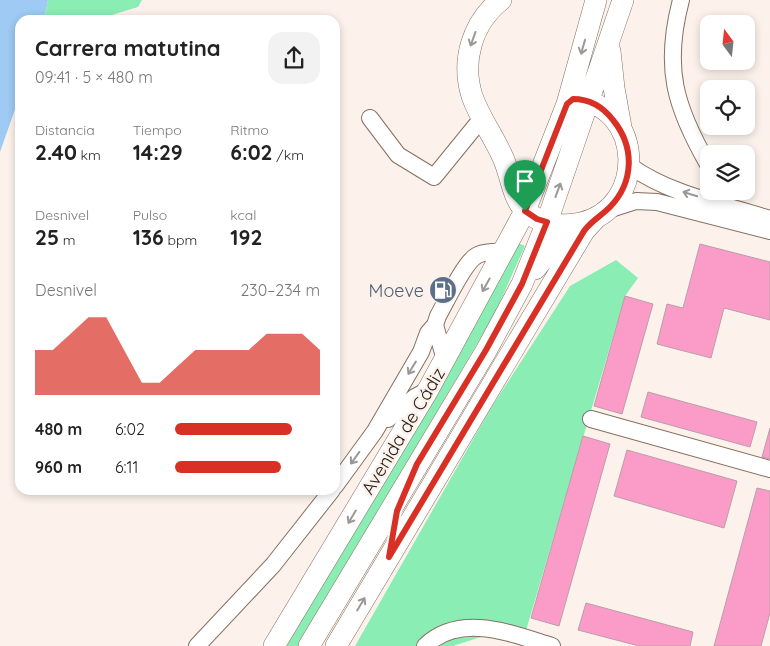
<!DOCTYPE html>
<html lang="es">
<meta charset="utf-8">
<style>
:root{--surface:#fff;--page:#f2f2f2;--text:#222;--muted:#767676;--accent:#d93025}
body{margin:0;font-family:Quicksand,sans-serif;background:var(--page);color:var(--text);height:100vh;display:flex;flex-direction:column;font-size:19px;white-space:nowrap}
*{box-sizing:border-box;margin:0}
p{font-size:16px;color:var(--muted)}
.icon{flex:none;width:28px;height:28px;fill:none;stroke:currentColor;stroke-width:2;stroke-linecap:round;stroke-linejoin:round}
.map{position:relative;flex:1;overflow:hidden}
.side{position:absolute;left:15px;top:15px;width:325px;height:480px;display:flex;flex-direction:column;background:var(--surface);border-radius:15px;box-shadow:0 2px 8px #0003}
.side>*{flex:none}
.needle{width:32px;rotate:345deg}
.buttons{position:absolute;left:700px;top:15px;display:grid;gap:10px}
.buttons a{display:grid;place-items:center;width:55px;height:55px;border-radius:10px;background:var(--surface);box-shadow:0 2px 8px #0003;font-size:25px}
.pin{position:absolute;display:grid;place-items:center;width:42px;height:42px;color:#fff;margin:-51px -21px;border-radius:50% 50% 50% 0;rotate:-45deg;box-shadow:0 0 5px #0007}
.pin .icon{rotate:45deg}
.round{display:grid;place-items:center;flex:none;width:52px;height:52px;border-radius:15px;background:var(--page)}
.summary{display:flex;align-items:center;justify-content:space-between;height:85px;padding:0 20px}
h1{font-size:22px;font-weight:700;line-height:38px}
.stats{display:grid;grid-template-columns:repeat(3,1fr);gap:8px;height:85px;padding:5px 20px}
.stats div{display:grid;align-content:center}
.stats b{font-size:21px;font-weight:700}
.stats small{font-size:14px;font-weight:400}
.stats p{font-size:14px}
.chart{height:140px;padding:10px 20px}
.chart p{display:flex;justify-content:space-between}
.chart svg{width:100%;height:90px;margin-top:5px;fill:var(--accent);opacity:.7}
ul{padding:0 20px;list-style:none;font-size:16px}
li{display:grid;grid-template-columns:80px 60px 1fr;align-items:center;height:38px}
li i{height:12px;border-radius:6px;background:var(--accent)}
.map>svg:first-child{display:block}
.green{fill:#8aedb4}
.water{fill:#9ecaf3}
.building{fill:#fb9cc8;stroke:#b99ea9}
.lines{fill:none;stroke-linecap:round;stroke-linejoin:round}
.minor-casing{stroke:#856f60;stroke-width:18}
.major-casing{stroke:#856f60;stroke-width:22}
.minor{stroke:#fff;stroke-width:16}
.major{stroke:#fff;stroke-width:21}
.oneway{stroke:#9c9895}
.route-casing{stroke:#fff;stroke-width:10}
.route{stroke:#d93025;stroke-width:6}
.labels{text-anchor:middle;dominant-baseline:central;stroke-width:5;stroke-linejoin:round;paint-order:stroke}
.service-label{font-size:18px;fill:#4e5e75;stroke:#fcf2eb;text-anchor:end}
.street-label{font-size:18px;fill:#221a14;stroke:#fcf2eb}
</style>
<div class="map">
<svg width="770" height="646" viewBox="0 0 770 646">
<rect width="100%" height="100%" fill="#fcf2eb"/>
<path class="green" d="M48 0H142L138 7 95 20H44Z
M518 243 525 246 494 315 299 646H286Z
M616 260 638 278 625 296 522 644 487 635 453 646H355L491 408 570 286Z"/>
<path class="water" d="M0 0H48L44 20H20V95L0 152Z"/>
<path class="building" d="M700 244 770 262V320L724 308 711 358 657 344 667 304 683 308Z
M625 296 653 304 622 414 594 406Z
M648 392 757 422 750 447 641 417Z
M770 428V459L762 457Z
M583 436 610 444 559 626 531 618Z
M627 450 737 481 724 528 614 496Z
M757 488 770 491V613L761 646H714Z
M586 603 693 632 690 646H639L578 630Z"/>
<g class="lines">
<g class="minor-casing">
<path id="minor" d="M681 0C663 68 675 107 709 166
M370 118 398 155 434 177 482 118
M630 166C671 195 723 204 770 219
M608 210 636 201 657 202 770 231
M445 360 435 325 438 316C446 302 464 263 476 256 485 250 497 254 506 249
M388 419 415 397 428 390
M591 419 770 469
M335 486 375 431 421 352 428 333 435 325
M197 646 273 565 332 490
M425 646C461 612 512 634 552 646"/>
</g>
<g class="major-casing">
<path id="major" d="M501 0C472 23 461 61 472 96 480 119 495 138 504 160 511 176 513 201 527 212 540 224 564 227 581 223 648 207 643 106 576 99
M610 51 614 88 621 127
M535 269 566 231 574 224
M274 646 428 390 525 211 567 104 596 0
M309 646 486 351 522 284 547 222 623 0
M336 646 584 231 596 218"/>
</g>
<use href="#minor" class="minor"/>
<use href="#major" class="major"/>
</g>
<defs><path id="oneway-shaft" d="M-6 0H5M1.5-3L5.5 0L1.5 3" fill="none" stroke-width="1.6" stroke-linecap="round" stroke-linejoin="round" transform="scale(1.25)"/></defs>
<g class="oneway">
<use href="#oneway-shaft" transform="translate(473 39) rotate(110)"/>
<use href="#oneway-shaft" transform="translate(583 47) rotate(106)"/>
<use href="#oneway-shaft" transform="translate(558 190) rotate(-70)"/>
<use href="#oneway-shaft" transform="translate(690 194) rotate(-163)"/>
<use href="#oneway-shaft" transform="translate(486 285) rotate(119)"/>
<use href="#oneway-shaft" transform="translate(412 368) rotate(121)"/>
<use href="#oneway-shaft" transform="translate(355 458) rotate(126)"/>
<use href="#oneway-shaft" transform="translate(352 517) rotate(121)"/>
<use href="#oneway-shaft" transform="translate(361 604) rotate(-59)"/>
</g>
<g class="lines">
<g class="route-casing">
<path id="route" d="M573 99C590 99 603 107 613 120 635 147 634 182 610 207 601 216 591 221 584 231L389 557 397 511 417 464 486 350 522 284 547 222 537 219 525 211 567 104Z"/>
</g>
<use href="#route" class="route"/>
</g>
<defs>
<g id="fuel-disc" transform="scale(1.4375)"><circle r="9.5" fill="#5c6f8a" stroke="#fcf2eb"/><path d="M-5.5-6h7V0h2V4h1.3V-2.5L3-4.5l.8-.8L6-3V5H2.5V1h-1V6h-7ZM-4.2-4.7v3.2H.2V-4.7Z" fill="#fff"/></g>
</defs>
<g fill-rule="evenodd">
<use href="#fuel-disc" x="443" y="290"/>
</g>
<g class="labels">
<g class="service-label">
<text x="424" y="290">Moeve</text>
</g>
<g class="street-label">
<text transform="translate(403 431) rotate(-59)">Avenida de Cádiz</text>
</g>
</g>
</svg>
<div class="buttons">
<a><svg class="needle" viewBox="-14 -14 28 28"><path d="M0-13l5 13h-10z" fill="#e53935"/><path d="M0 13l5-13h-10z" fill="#767676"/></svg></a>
<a><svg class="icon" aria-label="locate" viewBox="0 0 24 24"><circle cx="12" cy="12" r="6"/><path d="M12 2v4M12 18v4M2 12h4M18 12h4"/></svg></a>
<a><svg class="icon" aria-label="layers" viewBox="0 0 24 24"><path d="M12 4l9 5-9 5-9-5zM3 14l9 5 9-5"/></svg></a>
</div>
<div class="pin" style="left:525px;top:211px;background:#1e9e55"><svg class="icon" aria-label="arrive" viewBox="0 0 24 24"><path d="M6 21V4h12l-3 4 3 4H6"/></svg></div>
<section class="side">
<div class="summary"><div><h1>Carrera matutina</h1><p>09:41 · 5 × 480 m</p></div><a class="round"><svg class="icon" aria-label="share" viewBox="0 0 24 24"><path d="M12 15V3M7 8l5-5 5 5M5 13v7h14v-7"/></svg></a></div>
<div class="stats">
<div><p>Distancia</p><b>2.40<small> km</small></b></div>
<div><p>Tiempo</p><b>14:29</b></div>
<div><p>Ritmo</p><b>6:02<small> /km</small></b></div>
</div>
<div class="stats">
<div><p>Desnivel</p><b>25<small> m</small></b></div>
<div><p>Pulso</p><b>136<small> bpm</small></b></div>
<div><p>kcal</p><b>192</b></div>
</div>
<div class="chart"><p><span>Desnivel</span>230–234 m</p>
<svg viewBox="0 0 160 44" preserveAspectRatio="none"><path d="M0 44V22L10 22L20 14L30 6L40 6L50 22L60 38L70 38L80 30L90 22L100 22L110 22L120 22L130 14L140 14L150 14L160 22V44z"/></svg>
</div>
<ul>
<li><b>480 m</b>6:02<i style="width:81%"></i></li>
<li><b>960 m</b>6:11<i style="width:73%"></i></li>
</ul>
</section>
</div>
